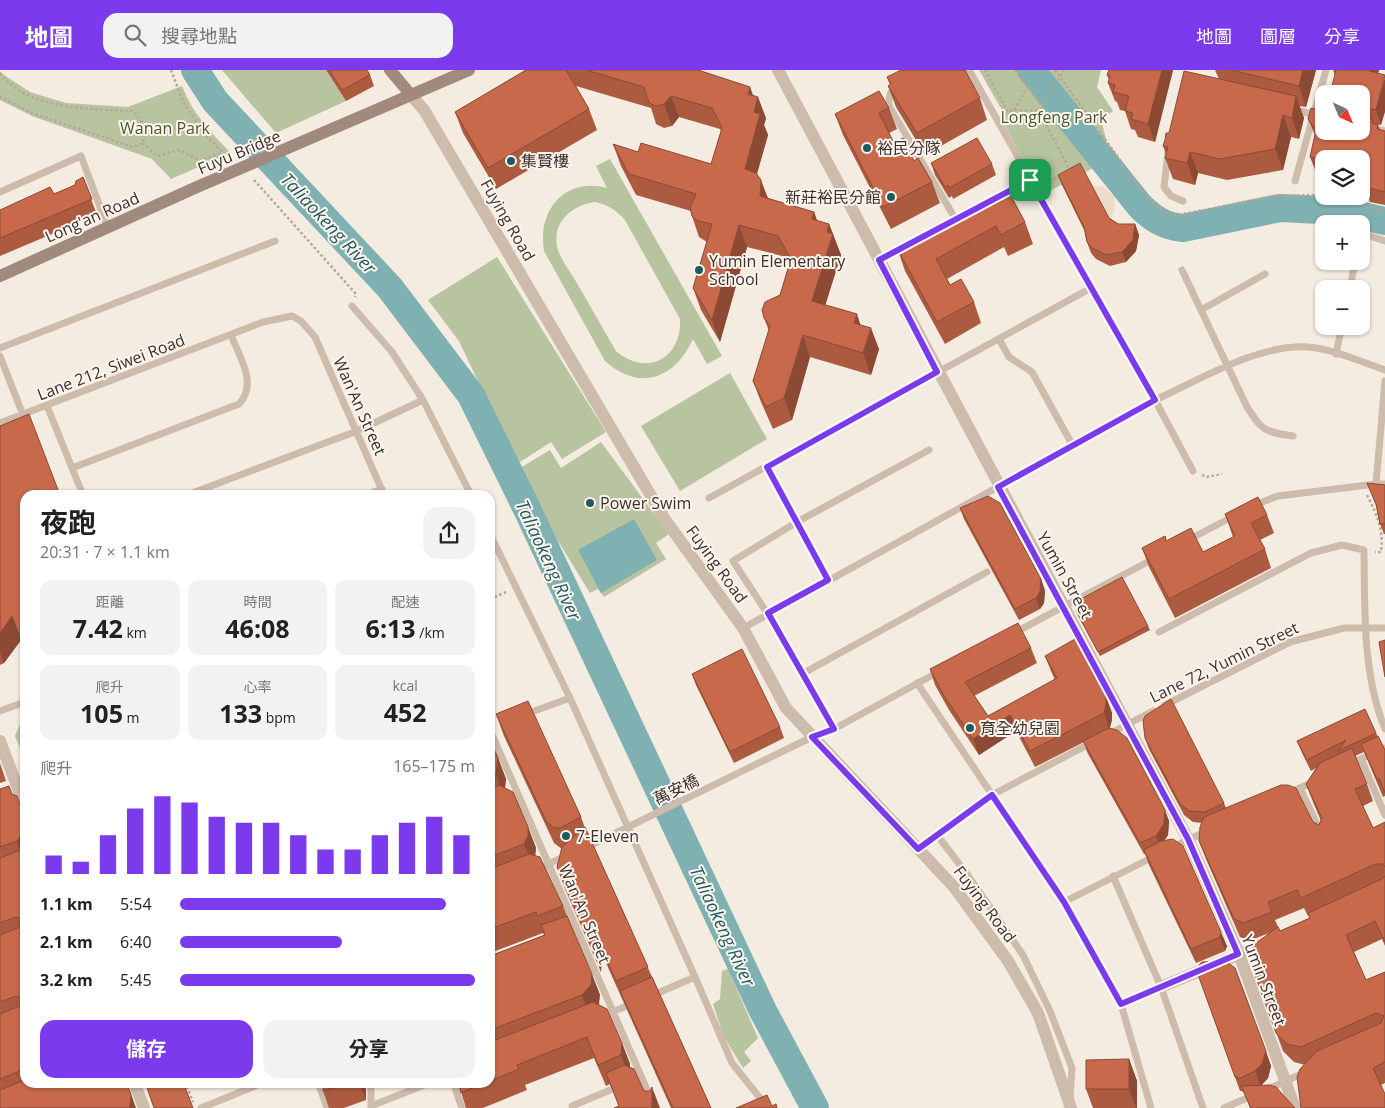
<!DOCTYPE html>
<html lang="zh-TW">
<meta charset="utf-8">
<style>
:root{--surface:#fff;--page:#f2f2f2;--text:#222;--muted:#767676;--accent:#7c3aed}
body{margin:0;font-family:"Open Sans","Noto Sans TC",sans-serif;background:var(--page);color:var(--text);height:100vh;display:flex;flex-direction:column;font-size:19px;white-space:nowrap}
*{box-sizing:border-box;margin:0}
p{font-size:16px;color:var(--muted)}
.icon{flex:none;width:28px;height:28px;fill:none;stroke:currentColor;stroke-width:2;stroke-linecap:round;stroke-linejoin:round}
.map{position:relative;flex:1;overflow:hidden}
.panel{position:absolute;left:20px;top:420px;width:475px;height:598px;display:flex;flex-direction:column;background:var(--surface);border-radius:15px;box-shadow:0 1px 4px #0004}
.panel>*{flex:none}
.needle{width:32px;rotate:136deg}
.buttons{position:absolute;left:1315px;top:15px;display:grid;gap:10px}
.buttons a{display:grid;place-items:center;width:55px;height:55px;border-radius:10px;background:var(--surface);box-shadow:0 1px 4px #0004;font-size:25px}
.pin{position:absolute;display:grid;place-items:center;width:42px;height:42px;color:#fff;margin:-21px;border-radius:10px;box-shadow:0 2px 8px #0006}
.round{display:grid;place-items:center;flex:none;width:52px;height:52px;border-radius:15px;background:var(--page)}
.headline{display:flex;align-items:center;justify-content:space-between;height:85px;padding:0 20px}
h1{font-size:28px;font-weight:700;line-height:38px}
.metrics{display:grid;grid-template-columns:repeat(3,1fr);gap:8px;height:85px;padding:5px 20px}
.metrics div{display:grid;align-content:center;border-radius:12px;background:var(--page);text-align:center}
.metrics b{font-size:25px;font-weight:700}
.metrics small{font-size:14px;font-weight:400}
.metrics p{font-size:14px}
.chart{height:140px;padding:10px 20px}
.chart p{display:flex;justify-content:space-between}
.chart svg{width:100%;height:90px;margin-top:5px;stroke:var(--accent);stroke-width:6}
.primary-button{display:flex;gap:10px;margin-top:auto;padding:10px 20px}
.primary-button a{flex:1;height:58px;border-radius:15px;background:var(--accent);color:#fff;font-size:20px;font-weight:700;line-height:58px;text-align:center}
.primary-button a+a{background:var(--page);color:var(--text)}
ul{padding:0 20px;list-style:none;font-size:16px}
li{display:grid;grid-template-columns:80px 60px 1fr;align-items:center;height:38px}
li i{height:12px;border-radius:6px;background:var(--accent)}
header{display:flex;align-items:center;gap:30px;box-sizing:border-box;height:70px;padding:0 25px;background:var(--accent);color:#fff}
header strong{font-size:24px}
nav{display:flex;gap:28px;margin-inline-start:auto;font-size:18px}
.search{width:350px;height:45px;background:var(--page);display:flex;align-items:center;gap:12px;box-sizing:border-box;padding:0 18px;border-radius:15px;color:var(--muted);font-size:19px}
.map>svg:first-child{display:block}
.green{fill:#b8c4a0;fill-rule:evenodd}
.plaza{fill:#ecdcc8}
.water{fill:#7fb0b2}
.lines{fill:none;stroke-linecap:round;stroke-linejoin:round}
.river{stroke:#7fb0b2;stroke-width:28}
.path{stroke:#b9a596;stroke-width:2.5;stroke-dasharray:2.5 2.5;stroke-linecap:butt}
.lane{stroke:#cdbbac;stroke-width:7}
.street{stroke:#cdbbac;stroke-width:12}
.secondary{stroke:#a18a7d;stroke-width:12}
.wall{fill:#ac5a40;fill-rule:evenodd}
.shaded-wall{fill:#8c4a34}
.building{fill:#c8694b;stroke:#8c4a34}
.route-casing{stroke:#fff;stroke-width:10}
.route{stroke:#7c3aed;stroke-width:6}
.poi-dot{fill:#1f5a5e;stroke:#fbf5ee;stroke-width:2}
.labels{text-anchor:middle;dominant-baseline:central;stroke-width:4;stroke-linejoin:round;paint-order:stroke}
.park-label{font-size:16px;fill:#4a5a2e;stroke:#fbf5ee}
.poi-label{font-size:16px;fill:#3b302b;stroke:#fbf5ee;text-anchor:start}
.street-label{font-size:16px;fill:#3b302b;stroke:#fbf5ee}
.water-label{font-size:18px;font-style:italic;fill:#1f5a5e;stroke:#fbf5ee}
</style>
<header>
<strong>地圖</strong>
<div class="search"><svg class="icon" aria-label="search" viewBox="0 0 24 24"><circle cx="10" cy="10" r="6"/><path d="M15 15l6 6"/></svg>搜尋地點</div>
<nav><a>地圖</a><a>圖層</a><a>分享</a></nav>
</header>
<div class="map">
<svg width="1385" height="1038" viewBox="0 0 1385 1038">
<rect width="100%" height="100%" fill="#f4ebe1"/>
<path class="green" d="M0 0 1 3 30 22 66 33 128 37 182 16C192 43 211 63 231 83L171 109 152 89 32 46 0 30Z
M222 0H326L346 31 276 63Z
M979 0H1101L1097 17 1113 41 1101 50 1106 69 1101 94 1042 125 1002 50 1006 47Z
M610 89 722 286 707 294 693 269C675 309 639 322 605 291L544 181C537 140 565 107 607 118L596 96ZM595 132C609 135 616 140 625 150L680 249C682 289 646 307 616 281 602 257 589 234 575 210 570 201 561 190 558 180 550 153 572 135 595 132Z
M497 187 606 362 562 389 551 372 517 394 459 271 428 230Z
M730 303 767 369 680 421 641 356Z
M601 372 669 464 656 473 666 489 604 527 598 519 590 523 515 401 550 380 561 398Z
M25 648V690L15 666 22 649Z
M728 899 758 968 744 982 751 991 743 998 724 967 713 934 720 929 722 901Z"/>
<path class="plaza" d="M1089 115 1104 117 1114 127 1115 140 1109 152Z"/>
<path class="water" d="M634 449 657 490 601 523 578 480Z"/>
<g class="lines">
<path class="river" d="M195 0 215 31 390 218 471 325 528 441 763 941 815 1038
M1031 0 1140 136C1153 149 1164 156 1183 158L1280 138 1341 141 1385 151"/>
<path class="path" d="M171 0 183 32 207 67 222 82 201 91
M985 0 1008 42 1014 40 1042 41
M1015 0 1042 36V47L1070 100
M1055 0 1149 130 1167 144 1179 145 1273 126 1318 125 1385 141
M0 3C26 40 92 39 133 41L144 55 143 73 133 77 34 44 0 27
M1042 36 1064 0
M1014 40 1028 16
M143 73 157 86 179 80 201 91 205 99
M254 110 356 224 355 227
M1045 113 1061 106
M1202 405 1207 407 1222 404
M1367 425C1377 445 1384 460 1381 482H1375
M490 529 506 522
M185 1012 193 1032"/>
<path class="lane" d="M969 0 1155 330C1200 310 1257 274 1308 277 1334 279 1361 292 1385 300
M897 16C890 22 888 27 889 36L956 150
M1292 39 1324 47
M1361 56 1385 61
M1168 82 1164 117 1171 126 1183 131
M1295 111 1326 0
M0 122 81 86 108 158
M975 140 1030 110
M1361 163 1385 171
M879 190 905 176
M1182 200 1246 335C1261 360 1264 362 1293 366
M1350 219 1355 191
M352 236 392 282 423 330 471 425
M1201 240 1265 204
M999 269 1009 287 1032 302 1073 376
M0 278 275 171
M1336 284 1342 256
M0 286 23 345
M1385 311 1376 414H1385
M47 336 83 425
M0 353 263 252 292 246 301 251 315 267 384 425
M767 397 828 510
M72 398 239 334C258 314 240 288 231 265
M187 425 357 361 423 330
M366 425 382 419
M709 428 1091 218
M1252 436 1278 426 1376 414
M490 464 570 628 695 907 651 926
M1188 470 1234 446
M743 558 1155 330 1193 401
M1159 562 1311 483 1342 475 1364 480C1365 539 1362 603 1385 659
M1014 563 1155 488
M802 604 987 502
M917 613 1064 832 1121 934 1151 1038
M1165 635 1290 572 1344 558H1385
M0 641 25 632
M526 644 570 628
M834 659 767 543 733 491 797 452 929 380
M490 660 655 1038
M1109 664 1153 641
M1361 689 1385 745
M1350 694 1385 678
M1300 718 1321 763
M1289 723 1313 712
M937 765 967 804 1023 885 1050 941 1072 998 1070 1028
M585 778 812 667 834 659 940 601
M1171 778 1207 761
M918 779 992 725 1093 672
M537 799 566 786
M1113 806 1161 917 1203 1038
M1064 832 1155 786
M695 907 732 993 768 1038
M1121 934 1161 917
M602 946 634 933
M318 1012 327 1038
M371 1012V1038
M453 1012 462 1038
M1268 1019 1306 1002
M371 1036 432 1012
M572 1036 620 1016
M201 1038 265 1012
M1224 1038 1254 1025"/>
<path class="street" d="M778 0 1188 769 1239 884 1295 1038
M411 25 424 40 664 448 743 558 786 638 954 817 1008 891 1038 943 1071 1038
M0 671 25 737
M1161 917 1269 872
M134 1012 144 1038"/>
<path class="secondary" d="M390 0 411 25
M0 206 197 117 469 0"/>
</g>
<path class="wall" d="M326 0H367L370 5 374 16 346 31Z
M526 0H698L753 26 766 48 764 55 768 65 757 104 768 129 814 142 817 151 829 154 841 185 825 235 860 255 879 279 871 305 810 287 792 350 773 359 761 332 753 311 769 261 764 248 780 225 789 194 786 187 747 177 720 272 701 240 693 218 707 172 699 167 692 146 691 141 636 125 621 96 613 74 638 82 711 94 721 61 720 59 679 47 672 56 664 58 656 54 651 38 576 16 589 39 597 60 496 119 463 63 455 42Z
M1109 0H1173L1155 72 1138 67 1135 60 1131 59 1125 41 1120 40 1117 32 1115 31 1108 13 1109 10 1107 5Z
M1215 0H1316L1306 37 1299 36 1304 48 1299 69 1291 67 1283 100 1227 110 1198 103 1195 115 1173 109 1165 88 1166 84 1163 76 1169 63 1219 9Z
M1333 0H1379L1378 3 1381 55 1374 54 1378 55 1380 60 1385 61V135L1370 132 1365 117V114L1361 113V89H1324V104L1316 102 1310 87 1315 65 1308 49 1361 61V24L1335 5Z
M887 7 980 28 987 50 925 85 896 37 888 16 890 15Z
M889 38 897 59 889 63 894 73 914 91 932 112 940 133 891 159 843 65 835 44Z
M931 93 992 94 996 105 953 129 952 126 949 128 935 105Z
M1058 105 1109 148 1118 154H1135L1139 165 1136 181 1126 192 1110 196 1096 189 1091 183 1087 172 1085 162 1062 115Z
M83 107 97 145 0 186V140L54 124 75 115Z
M984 140 1025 152 1033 174 1008 186 1004 177 947 209 950 215 974 232 981 253 945 274 905 201 898 180Z
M0 356 25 425V581L21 570 4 593 0 595Z
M1367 413 1385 415V464H1384L1380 454 1377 438Z
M960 438 1041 509 1045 521 1044 533 1040 539 1019 550 964 449Z
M1225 444 1267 445 1274 463 1260 470 1265 479 1271 498 1175 548 1149 497 1142 478 1165 466 1167 471 1203 482 1233 467Z
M1076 541 1148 556 1150 560 1100 586Z
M1031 578 1037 593 974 626 988 646 1055 610 1051 601 1045 586 1106 627 1112 643V650L1110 658 1169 751 1168 765 1164 771 1227 876 1225 881 1196 893 1149 795 1145 784H1144L1087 682 1084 672 1035 697 1016 661 979 685 949 640 935 615 930 599Z
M692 604 780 657 784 668 734 693 696 615Z
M496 644 581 747 585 758 711 1038H671L602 884 601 902 565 819 557 797 562 779 554 773 504 666Z
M1376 663 1385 680V726L1383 727 1364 682 1355 686 1367 714 1373 731 1363 736 1373 758 1385 752V876L1382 869 1354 882 1366 910 1385 902V1013L1381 1015 1294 992 1283 981 1252 897 1269 863 1249 871 1240 867 1206 789 1199 771 1202 753 1193 752 1184 745 1149 679 1145 668 1224 733 1226 738 1313 752 1319 755 1321 751 1313 732 1306 714 1316 698 1311 701 1302 683 1297 671ZM1304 838 1308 846H1309L1310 848 1280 861 1275 850Z
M490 670 498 688 506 709 505 718 528 757 536 778 535 786 563 836 600 925 599 935 622 973 630 994V998L644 1021 660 1038 619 1036 610 1014 606 1016 594 988 525 1015 527 1020 483 1038H466L458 1012H490V886L544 865 543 863 490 883Z
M0 693 6 711 0 713Z
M0 719 25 748V1012L0 1038Z
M1235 898 1271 996 1268 1008 1261 1015 1295 1038H1250L1244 1023 1242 1021H1240L1196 899Z
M1129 989 1137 1011V1038H1093L1086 1019Z
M323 1012H363L366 1020V1030L344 1038H329L323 1021 324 1015Z"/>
<path class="shaded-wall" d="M1162 0H1173L1155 72 1148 54Z
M1303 0H1316L1306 37 1299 16Z
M1369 0H1379L1374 16Z
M1385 7V42L1381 55 1376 40Z
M750 17 756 33 758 27 766 48 764 55 768 65 752 120 745 99 748 24Z
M671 26 679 47 672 56 664 34Z
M1296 26 1304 48 1299 69 1292 48Z
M1283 45 1291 67 1283 100 1275 79Z
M1190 82 1198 103 1195 115 1187 93Z
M761 110 769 131 760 126Z
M814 142 822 164 812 149Z
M829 154 841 185 820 252 812 231 827 162Z
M1135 154 1139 165 1136 181 1126 192 1122 182Z
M739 155 747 177 720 272 712 250Z
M857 244 864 266 854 253Z
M871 258 879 279 871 305 863 283Z
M803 265 810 287 792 350 784 328Z
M1041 509 1045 521 1044 533 1040 539 1036 528Z
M12 546 21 570 4 593 0 582V563Z
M1106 627 1112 643V650L1109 659 1104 643Z
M1010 645 1016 661 979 685 973 669Z
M498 688 506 709 504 726 496 705Z
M1165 740 1169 751 1168 765 1160 777 1156 766Z
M528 757 536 778 535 787 532 795 524 774Z
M25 760V789L24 790 17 771Z
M1221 862 1227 876 1225 881 1220 867Z
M595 863 602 884 601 902 594 880Z
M592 904 600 925 598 936 589 946 582 925Z
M622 973 630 994 629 1006 621 985Z
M1266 981 1271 996 1268 1008 1261 1016 1255 1001Z
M1129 989 1137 1011V1038H1136L1129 1019Z
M359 1012H363L366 1020V1030Z
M652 1017 660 1038H652Z
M131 1024 136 1038H129Z"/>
<path class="building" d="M329 0H367L370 5 342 20Z
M526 0H566L589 39 488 98 455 42Z
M586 0H698L750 17 748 24 758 27 754 42 760 44 745 99 756 103 761 110 760 126 814 142 812 149 829 154 827 162 833 164 812 231 857 244 854 253 871 258 863 283 803 265 784 328 766 337 753 311 770 256 764 248 762 240 765 232 780 225 791 189 778 166 739 155 712 250 693 218 712 154 698 151 692 146 690 138 696 124 629 104 613 74 638 82 641 73 711 94 722 58 712 38 671 26 664 34 656 36 649 33 644 17Z
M901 0H965L980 28 917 63 888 16 891 14 887 7Z
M1109 0H1162L1148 54 1131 49 1133 43 1125 41 1129 26 1113 22 1115 15 1108 13 1110 6 1107 5Z
M1231 0H1303L1299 16Z
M1336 0H1369V1L1385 5 1376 40 1361 37V24H1330Z
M1184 1 1296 26 1292 48 1283 45 1275 79 1220 89 1190 82 1187 93 1165 88 1168 77 1163 76 1165 70 1166 63H1169Z
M879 21 889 38 879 43 894 73 903 68 914 91 918 88 932 112 883 137 835 44Z
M1311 38 1324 41V61H1361V47L1373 50 1372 53 1378 55 1377 59 1385 61V122L1365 117 1369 101 1361 100V89H1324V90L1310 87 1316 60 1308 49Z
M977 68 992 94 949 118 948 115 945 117 931 93Z
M1080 93 1109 148 1118 154H1135L1133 170 1122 182 1106 185 1092 178 1087 172 1084 157 1058 105Z
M83 107 92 129 0 168V140L50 117 54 124 75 115 76 111Z
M1011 126 1025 152 1001 165 996 156 936 189 950 215 961 209 974 232 937 252 898 180 981 134 984 140Z
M29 344 60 425H25V580L12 546 0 563V356Z
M1367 413 1385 415V454H1380L1376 434Z
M988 426 1000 433 1041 509 1040 522 1036 528 1015 539 960 438Z
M1258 427 1267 445 1251 453 1265 479 1169 529 1142 478 1165 466 1166 471 1191 458 1203 482 1235 466 1225 444Z
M1122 507 1148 556 1098 582 1076 541 1079 530Z
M1018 553 1031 578 965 612 988 646 1057 608 1045 586 1075 569 1106 627V634L1104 643 1030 681 1010 645 973 669 943 624 930 599Z
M1385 570V607L1379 572Z
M742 579 780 657 730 682 692 604Z
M1171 629 1224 733 1205 742 1189 741 1180 734 1145 668 1143 651 1145 646Z
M528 631 581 747 560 758H554L546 751 496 644Z
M1365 639 1376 663 1338 681 1346 670 1307 690 1297 671Z
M1109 658 1117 660 1127 668 1165 740 1164 754 1156 766 1140 773 1083 671Z
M1378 666 1385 680V723L1379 708 1377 709 1361 674Z
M490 670 498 688 496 705 490 708Z
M1352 678 1367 714 1355 719 1373 758 1385 752V797L1383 794H1375L1301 828 1297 820 1268 832 1272 842 1243 853 1234 849 1199 771 1200 757 1204 747 1281 715H1288L1296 718 1313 752 1319 755 1322 748 1306 714 1320 693Z
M499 715 513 722 528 757V766L524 774 490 787V719Z
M9 716 12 724 17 726 25 748V760L17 771 0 777V719Z
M585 757 648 897 616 911 595 863 594 880 557 797 562 777Z
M1173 769 1183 776 1221 862 1220 867 1191 879 1144 780 1161 771Z
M21 780 25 781V999L0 1009V944L20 936 23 929 16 926 0 932V865L20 857 23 850 16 847 0 853V788Z
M529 784 540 787 563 836 537 846 536 842 490 859V799Z
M1385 806V872L1375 851 1346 865 1366 910 1385 902V992L1373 998 1385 1024V1038H1301L1297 1007 1300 999 1317 981 1381 953 1384 946 1376 943 1301 977 1287 974 1276 963 1252 897 1253 879 1255 874 1276 858 1278 857 1280 861 1310 848 1308 843 1382 809Z
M567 846 592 904 591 915 582 925 490 960V886L545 865 541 855Z
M1226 891 1235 898 1266 981 1262 994 1255 1001 1238 1009 1237 1006 1235 1007 1196 899 1200 897 1199 895 1202 892Z
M652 907 711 1038H673L620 921Z
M593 932 607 939 622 973 621 985 598 995 587 967 517 995 519 999 490 1011V972Z
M1129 989V1019H1086V990Z
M624 995 634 999 644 1021H650L652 1017V1038H614L619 1036 606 1003Z
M25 1010V1012H126L131 1024 130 1034 129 1038H0V1020Z
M145 1012H183L193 1038H154Z
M323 1012H348L323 1021 324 1015Z
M458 1012H486L461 1023Z
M1270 1015 1276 1017 1295 1038H1251L1241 1016Z
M767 1025 772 1036 776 1034 777 1038H736Z"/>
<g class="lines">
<g class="route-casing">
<path id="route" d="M1030 110 1155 330 998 417 1188 769 1238 884 1121 934 1064 832 992 725 918 779 812 667 834 659 768 543 828 510 767 397 937 302 879 190Z"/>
</g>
<use href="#route" class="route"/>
</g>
<g class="poi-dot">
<circle cx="867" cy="78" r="5"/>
<circle cx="511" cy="91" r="5"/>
<circle cx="891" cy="127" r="5"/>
<circle cx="699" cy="200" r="5"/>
<circle cx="590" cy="433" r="5"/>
<circle cx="970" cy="658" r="5"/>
<circle cx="566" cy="766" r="5"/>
</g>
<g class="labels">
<g class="park-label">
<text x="1054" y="47">Longfeng Park</text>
<text x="165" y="58">Wanan Park</text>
</g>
<g class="poi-label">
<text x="877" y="78">裕民分隊</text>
<text x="521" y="91">集賢樓</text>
<text x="881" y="127" text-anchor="end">新莊裕民分館</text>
<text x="709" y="191">Yumin Elementary<tspan x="709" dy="18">School</tspan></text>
<text x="600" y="433">Power Swim</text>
<text x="980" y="658">育全幼兒園</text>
<text x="576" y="766">7-Eleven</text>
</g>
<g class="street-label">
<text transform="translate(239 82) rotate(-23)">Fuyu Bridge</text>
<text transform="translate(92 147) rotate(-24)">Long'an Road</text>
<text transform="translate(508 150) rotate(60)">Fuying Road</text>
<text transform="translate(111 297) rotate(-21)">Lane 212, Siwei Road</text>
<text transform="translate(360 336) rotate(66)">Wan'An Street</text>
<text transform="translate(717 494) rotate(54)">Fuying Road</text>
<text transform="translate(1065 505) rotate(61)">Yumin Street</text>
<text transform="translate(1224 592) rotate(-26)">Lane 72, Yumin Street</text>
<text transform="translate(676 719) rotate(-26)">萬安橋</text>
<text transform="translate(985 834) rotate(53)">Fuying Road</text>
<text transform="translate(585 844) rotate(67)">Wan'An Street</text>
<text transform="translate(1264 910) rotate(69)">Yumin Street</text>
</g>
<g class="water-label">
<text transform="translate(329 153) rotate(47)">Taliaokeng River</text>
<text transform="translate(549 490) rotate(65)">Taliaokeng River</text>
<text transform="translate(723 856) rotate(65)">Taliaokeng River</text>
</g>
</g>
</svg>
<div class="buttons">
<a><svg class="needle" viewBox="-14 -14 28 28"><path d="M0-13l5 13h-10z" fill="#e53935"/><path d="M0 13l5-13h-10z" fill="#767676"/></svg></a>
<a><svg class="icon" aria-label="layers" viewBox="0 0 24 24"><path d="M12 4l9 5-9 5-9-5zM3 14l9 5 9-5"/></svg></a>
<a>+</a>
<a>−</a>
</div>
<div class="pin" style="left:1030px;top:110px;background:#1e9e55"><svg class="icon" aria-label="arrive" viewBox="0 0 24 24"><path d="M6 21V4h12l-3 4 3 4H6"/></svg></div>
<section class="panel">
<div class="headline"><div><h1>夜跑</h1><p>20:31 · 7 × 1.1 km</p></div><a class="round"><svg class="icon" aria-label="share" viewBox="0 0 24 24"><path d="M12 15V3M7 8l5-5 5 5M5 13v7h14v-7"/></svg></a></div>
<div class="metrics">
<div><p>距離</p><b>7.42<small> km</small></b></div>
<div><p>時間</p><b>46:08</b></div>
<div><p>配速</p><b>6:13<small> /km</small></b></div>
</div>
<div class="metrics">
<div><p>爬升</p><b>105<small> m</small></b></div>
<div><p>心率</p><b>133<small> bpm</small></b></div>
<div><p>kcal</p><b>452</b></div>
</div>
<div class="chart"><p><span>爬升</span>165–175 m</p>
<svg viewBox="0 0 160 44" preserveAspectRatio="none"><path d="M5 44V35M15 44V38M25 44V25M35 44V12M45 44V6M55 44V9M65 44V16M75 44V19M85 44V19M95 44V25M105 44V32M115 44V32M125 44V25M135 44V19M145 44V16M155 44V25"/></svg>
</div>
<ul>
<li><b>1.1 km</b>5:54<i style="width:90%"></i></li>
<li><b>2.1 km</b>6:40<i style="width:55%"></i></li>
<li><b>3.2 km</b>5:45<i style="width:100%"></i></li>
</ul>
<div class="primary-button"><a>儲存</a><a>分享</a></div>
</section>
</div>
